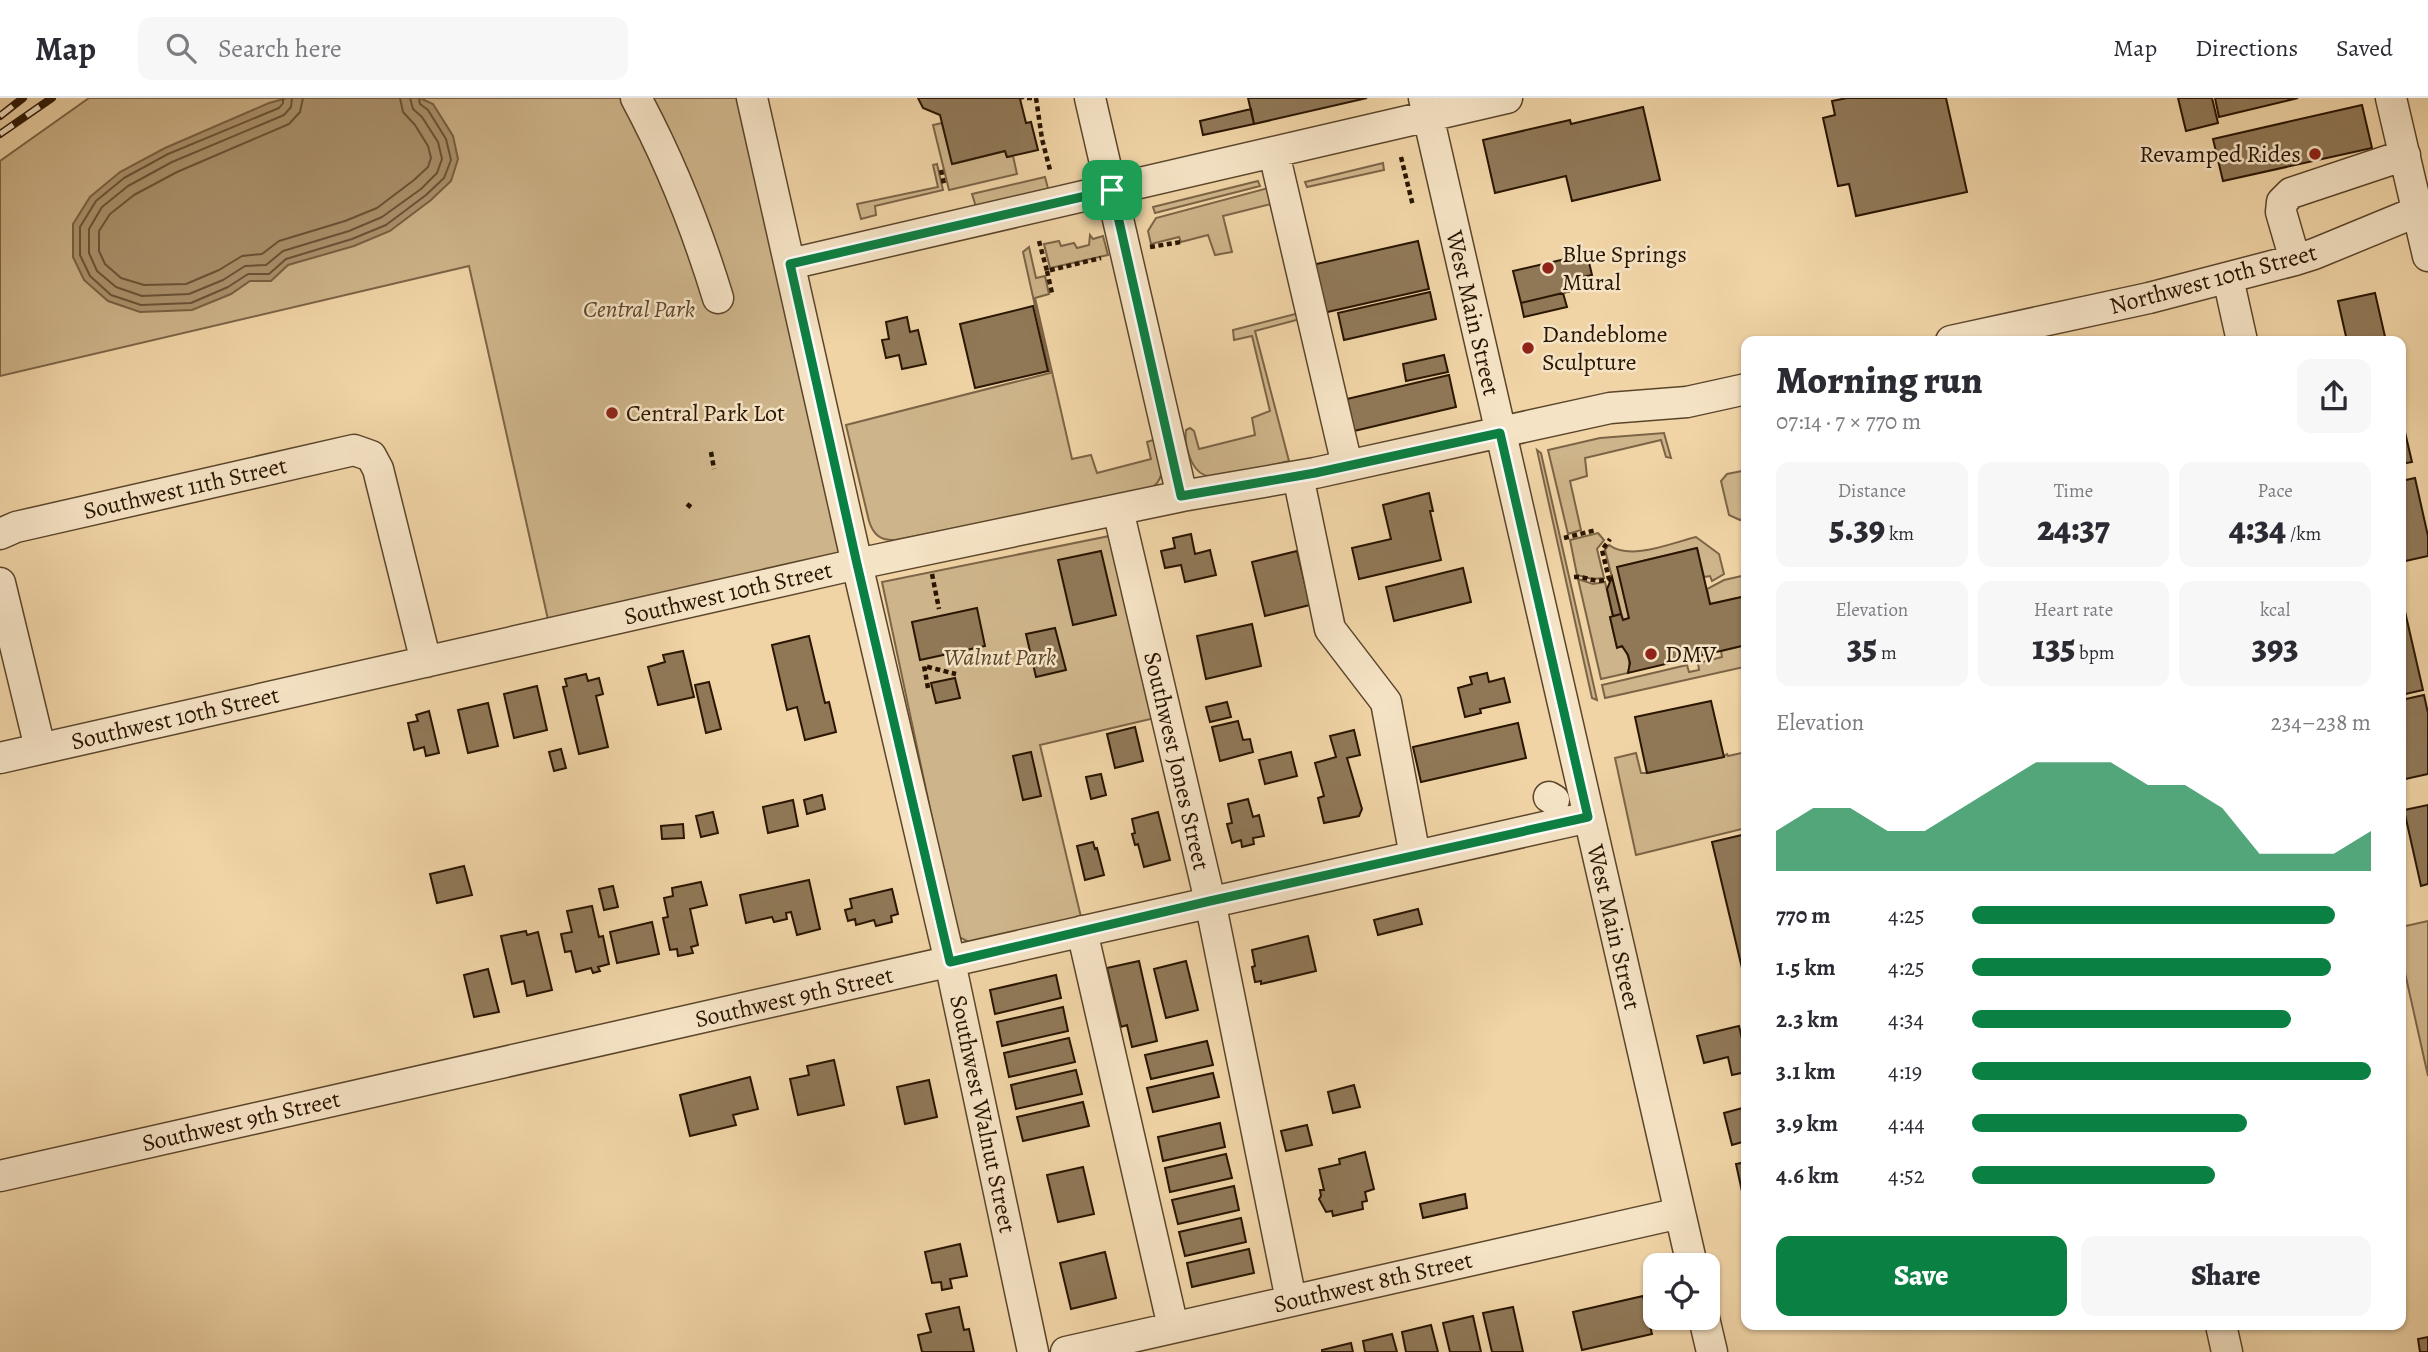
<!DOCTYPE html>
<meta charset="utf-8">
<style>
:root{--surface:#fff;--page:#f7f7f7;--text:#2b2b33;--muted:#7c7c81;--line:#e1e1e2;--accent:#0b8043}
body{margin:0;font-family:Alegreya,serif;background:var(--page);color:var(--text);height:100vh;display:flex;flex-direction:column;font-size:26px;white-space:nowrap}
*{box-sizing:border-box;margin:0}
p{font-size:23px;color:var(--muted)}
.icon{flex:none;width:38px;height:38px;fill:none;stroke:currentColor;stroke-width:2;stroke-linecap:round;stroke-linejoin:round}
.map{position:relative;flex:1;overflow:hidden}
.details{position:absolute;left:1741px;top:238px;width:665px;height:994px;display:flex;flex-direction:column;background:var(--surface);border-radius:14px;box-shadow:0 2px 5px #0004}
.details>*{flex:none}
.buttons{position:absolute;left:1643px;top:1155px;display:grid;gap:14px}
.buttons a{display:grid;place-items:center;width:77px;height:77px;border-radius:14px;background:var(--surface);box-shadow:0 2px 5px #0004;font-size:35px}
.pin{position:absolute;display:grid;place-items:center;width:60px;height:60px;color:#fff;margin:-30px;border-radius:14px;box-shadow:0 4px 10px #0006}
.round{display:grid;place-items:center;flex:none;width:74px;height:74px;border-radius:14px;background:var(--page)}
.headline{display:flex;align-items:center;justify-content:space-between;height:119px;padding:0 35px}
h1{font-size:38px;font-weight:800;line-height:52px}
.stats{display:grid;grid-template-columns:repeat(3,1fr);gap:10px;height:119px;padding:7px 35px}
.stats div{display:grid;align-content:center;border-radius:14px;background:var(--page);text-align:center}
.stats b{font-size:35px;font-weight:800}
.stats small{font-size:19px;font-weight:400}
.stats p{font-size:19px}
.chart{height:196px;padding:14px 35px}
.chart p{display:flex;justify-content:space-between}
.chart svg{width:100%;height:126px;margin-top:7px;fill:var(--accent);opacity:.7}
.action{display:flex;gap:14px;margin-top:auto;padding:14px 35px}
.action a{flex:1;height:80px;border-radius:14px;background:var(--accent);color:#fff;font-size:28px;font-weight:800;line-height:80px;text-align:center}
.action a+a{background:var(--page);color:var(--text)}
ul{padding:0 35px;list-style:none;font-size:23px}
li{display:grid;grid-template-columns:112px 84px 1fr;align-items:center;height:52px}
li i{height:18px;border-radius:9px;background:var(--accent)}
header{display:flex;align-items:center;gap:42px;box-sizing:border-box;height:98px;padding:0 35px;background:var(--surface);border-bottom:2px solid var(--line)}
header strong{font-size:33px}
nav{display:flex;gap:38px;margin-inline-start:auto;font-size:24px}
.search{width:490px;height:63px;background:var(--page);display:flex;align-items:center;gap:18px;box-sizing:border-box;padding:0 24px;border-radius:14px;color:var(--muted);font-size:26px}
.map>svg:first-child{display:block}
.green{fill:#ceb48a;stroke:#7c6446;stroke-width:2}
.water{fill:#ac936e;stroke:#786142;stroke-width:2}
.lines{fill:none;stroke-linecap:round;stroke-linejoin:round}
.shore{stroke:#6a5438;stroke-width:2}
.building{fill:#907857;stroke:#291501;stroke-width:2}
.minor-casing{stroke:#5b452a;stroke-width:33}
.path{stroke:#291501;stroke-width:4.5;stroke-dasharray:5 3.5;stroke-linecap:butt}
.minor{stroke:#f5e3c5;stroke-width:30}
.rail-casing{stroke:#291501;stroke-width:8}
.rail{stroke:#f5e3c5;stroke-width:5;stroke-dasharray:16;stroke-linecap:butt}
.route-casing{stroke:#fff;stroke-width:14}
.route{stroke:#0b8043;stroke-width:9}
.poi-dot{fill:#8f2418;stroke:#f5e3c5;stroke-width:2.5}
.labels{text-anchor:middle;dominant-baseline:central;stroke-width:5;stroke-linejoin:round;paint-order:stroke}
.poi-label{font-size:24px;fill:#291501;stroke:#f5e3c5;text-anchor:start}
.street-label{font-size:24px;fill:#291501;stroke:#f5e3c5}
.park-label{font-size:24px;font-style:italic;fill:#5b452a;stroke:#f5e3c5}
</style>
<header>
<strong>Map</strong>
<div class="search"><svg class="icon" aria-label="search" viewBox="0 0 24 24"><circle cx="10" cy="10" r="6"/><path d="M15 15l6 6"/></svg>Search here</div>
<nav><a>Map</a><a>Directions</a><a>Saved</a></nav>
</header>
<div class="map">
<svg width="2428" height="1254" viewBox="0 0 2428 1254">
<rect width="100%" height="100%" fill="#f0d4a6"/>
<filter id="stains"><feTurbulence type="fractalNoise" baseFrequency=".00286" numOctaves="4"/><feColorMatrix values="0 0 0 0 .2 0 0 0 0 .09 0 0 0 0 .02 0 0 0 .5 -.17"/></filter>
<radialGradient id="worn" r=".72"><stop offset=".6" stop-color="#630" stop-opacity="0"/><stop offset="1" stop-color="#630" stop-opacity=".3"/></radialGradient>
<path class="green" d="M89 0H752L857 466 551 535 469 168 0 278V63Z
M942 25 953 66 1005 53 1007 59 1013 58 1017 76 949 92 933 27Z
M1383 65 1384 72 1307 89 1305 84Z
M937 66 943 92 875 108 876 117 861 121 857 106 938 89 933 67Z
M1045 79 1050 98 977 112 972 96Z
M1258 83 1260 88 1155 115 1153 109Z
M1276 88 1275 105 1223 118 1232 154 1215 157 1208 137 1181 144 1179 139 1151 146 1148 133 1156 120Z
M1090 137 1093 141 1103 138 1108 157 1050 170 1044 146 1059 143 1061 148 1074 145 1077 150 1089 147Z
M1029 149 1036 180 1045 178 1049 196 1035 200 1072 361 1091 357 1097 375 1151 361 1147 344 1156 341C1160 360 1170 381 1148 392L895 442C880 443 873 436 869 423L846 327 1050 275 1023 154Z
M1303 214 1304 220 1255 233 1289 363C1272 367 1223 381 1208 378 1191 375 1184 347 1186 332L1190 330 1194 333 1199 351 1255 337 1252 320 1270 313 1252 238 1234 242 1233 232Z
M1664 335 1671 360 1666 359 1661 342 1585 360 1587 378 1570 383 1581 432 1568 436 1548 352 1600 340Z
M1537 352 1541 355 1597 602 1592 600Z
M1742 373 1746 374V400L1744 401 1746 418 1740 422 1729 417 1721 383 1727 376Z
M1124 435 1159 619 1040 647 1081 819 977 848 957 838 882 484Z
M1598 435 1604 442 1597 451 1604 480 1592 481 1577 477 1570 442Z
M1696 439 1719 456 1724 476 1712 483 1710 478 1704 479 1697 450 1618 469 1629 520 1623 522 1605 452 1609 447C1631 463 1671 445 1696 439Z
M1746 477V498L1710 506 1707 491 1724 482Z
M1578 481 1593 486 1605 484 1613 518 1610 520 1617 549 1622 548C1629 556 1631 565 1628 575L1601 581Z
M1746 547 1744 569 1605 600 1602 587 1687 567 1689 574 1699 572 1698 565 1722 559 1721 553Z
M1746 654V730L1636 757 1615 660 1636 655 1641 675H1648L1723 659 1727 656 1728 658Z
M2428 823V978L2401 857V829Z"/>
<path class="water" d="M287 0H420L433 6 453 38 458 61 451 83 431 102 390 133 354 148 288 167 271 183H250L231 196 192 212 140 214 108 203 84 182 73 159V126L90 99 120 74 165 50 269 5Z"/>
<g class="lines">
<path class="shore" d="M283 0V5L279 10 168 56 124 80 96 103 80 129V157L90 178 111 197 141 207 191 205 228 189 248 176H269L286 161 352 141 386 127 426 97 444 80 451 62 446 41 428 12 420 6 419 0
M292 0 291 9 284 17 172 64 128 88 102 109 89 131V155L97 173 116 189 142 198 189 196 223 182 245 168 266 167 283 153 349 133 382 119 421 91 437 75 442 61 438 44 422 19 413 11 410 0
M303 0 300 14 289 26 177 74 134 97 110 116 99 133V153L105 166 121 180 144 187 186 186 219 172 242 158 262 156 279 143 345 123 377 110 414 82 428 69 431 60 428 48 415 27 403 14 400 0"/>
</g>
<path class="building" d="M918 0H1024L1020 1 1026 25 1031 24 1038 52 1007 59 1005 53 952 66 940 17 923 10Z
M1248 0H1367L1254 26Z
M1847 0H1946L1967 94 1856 118 1849 86 1838 88 1823 20 1835 17 1832 3Z
M2178 0H2212L2218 25 2186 33Z
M2215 0H2298L2219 19Z
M2362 7 2372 50 2223 83 2213 41Z
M1643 9 1660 82 1572 103 1566 78 1495 95 1483 42 1570 22 1571 26Z
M1251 11 1254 26 1203 37 1200 23Z
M1418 143 1429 191 1323 215 1312 167Z
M1587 156 1592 177 1582 179 1584 190 1521 205 1513 173Z
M1430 194 1436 221 1344 242 1338 215Z
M1563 195 1567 209 1524 219 1521 205Z
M2375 195 2386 243H2347L2338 203Z
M1033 208 1048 273 975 290 960 226Z
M907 219 910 234 918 232 926 266 902 271 899 257 886 260 882 242 889 241 886 224Z
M1444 257 1448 274 1406 283 1403 266Z
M1449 277 1456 309 1354 333 1347 301Z
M2401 317 2412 364 2401 366Z
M2415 380 2428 438V458L2401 464V383Z
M1429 395 1433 413H1430L1441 462 1359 481 1352 450 1391 441 1383 407Z
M1191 436 1195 456 1210 452 1216 477 1185 484 1181 467 1165 470 1161 453 1175 450 1173 440Z
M1697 450 1710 506 1746 498V547L1628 575 1630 565 1628 557 1622 548 1617 550 1610 519 1621 516 1623 522 1629 520 1617 469Z
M1101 453 1116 517 1073 527 1058 462Z
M1297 453 1310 507 1265 518 1252 464Z
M1463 470 1471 504 1394 523 1386 489Z
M1612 479 1621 516 1613 518 1607 491Z
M2401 496 2423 592 2401 597Z
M977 510 985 548 920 562 912 524Z
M1252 526 1261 568 1206 581 1197 538Z
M1055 530 1066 572 1036 579 1026 536Z
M809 538 825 605 829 604 836 634 805 642 797 609 787 612 772 547Z
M683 553 694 599 658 607 648 569 665 564 663 557Z
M1487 575 1489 584 1504 580 1510 604 1480 611 1481 615 1465 619 1458 590 1472 586 1470 579Z
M586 576 588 583 599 580 603 596 596 598 608 649 579 656 563 589 567 588 565 581Z
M955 580 960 600 936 605 931 585Z
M709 584 721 631 706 635 695 587Z
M537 588 547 632 514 640 504 596Z
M2424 597 2428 615V676L2401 682V602Z
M1711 603 1724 659 1647 675 1635 619Z
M1227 604 1231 619 1210 624 1206 609Z
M488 605 498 648 468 655 458 612Z
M429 613 439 655 426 658 424 649 414 652 408 625 418 623 416 617Z
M1238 623 1243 642 1250 641 1253 654 1220 663 1212 629Z
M1518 625 1526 660 1421 684 1413 649Z
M1135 629 1143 663 1115 670 1107 636Z
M1354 632 1360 657 1347 660 1362 711 1359 718 1324 725 1318 700 1324 698 1315 665 1336 659 1330 638Z
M561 651 566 670 554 673 549 654Z
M1031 654 1041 698 1023 702 1013 658Z
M1291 654 1297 678 1265 686 1259 662Z
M1101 676 1106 697 1091 701 1086 679Z
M822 697 825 711 807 716 804 702Z
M1248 701 1253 719 1259 717 1264 738 1253 740 1254 746 1242 749 1241 742 1232 745 1227 726 1232 725 1228 706Z
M793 702 798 728 768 735 763 709Z
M2428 707V786L2421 788 2404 712Z
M713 714 718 735 701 739 696 718Z
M1158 714 1170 762 1144 769 1138 746 1135 747 1132 736 1135 735 1132 721Z
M683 726 684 740 662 741 661 728Z
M1746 736V887L1712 744Z
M1093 744 1095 751 1097 750 1104 777 1085 782 1077 748Z
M464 768 472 797 437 805 430 776Z
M809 782 820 831 797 837 791 814 786 815 787 821 774 824 772 819 746 825 740 797Z
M701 784 707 807 690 811 698 847 691 849 693 855 678 858 677 851 670 852 663 820 668 819 664 800 673 798 672 790Z
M613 788 618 809 604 812 599 791Z
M892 791 898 816 891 818 892 824 876 828 874 822 856 827 855 821 848 823 845 812 852 810 850 801Z
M592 808 599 839 603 838 609 866 598 869 600 873 593 875 591 870 576 874 571 853 565 854 561 836 572 834 567 813Z
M1418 811 1422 826 1378 837 1374 822Z
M652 824 659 856 617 865 610 834Z
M526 833 527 837 538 834 552 892 527 898 524 883 512 886 501 838Z
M1308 838 1316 873 1261 886V883L1255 884 1252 869 1255 868 1252 852Z
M1139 863 1157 943 1132 949 1127 927 1121 929 1107 870Z
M1186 863 1198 912 1166 920 1154 871Z
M488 871 499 914 474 919 464 877Z
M1056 877 1061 900 995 916 990 892Z
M1063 909 1068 933 1002 948 997 924Z
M1739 928 1742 941 1746 940V951L1744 952 1746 974 1732 977 1728 959 1704 965 1697 938Z
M1069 940 1075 964 1009 979 1004 955Z
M1207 943 1213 967 1151 981 1145 957Z
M834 962 844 1007 798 1017 790 981 809 977 807 968Z
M1076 972 1082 996 1016 1011 1011 987Z
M1213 975 1219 999 1153 1014 1147 990Z
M750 979 758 1011 733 1017 736 1027 690 1038 680 997Z
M929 982 937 1019 905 1026 897 989Z
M1354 987 1360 1009 1333 1015 1328 994Z
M1083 1004 1089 1028 1023 1043 1017 1019Z
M1746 1009V1043L1732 1047 1724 1015Z
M1220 1025 1225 1049 1163 1063 1158 1039Z
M1307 1027 1312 1047 1286 1053 1281 1033Z
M1365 1054 1374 1091 1365 1094 1367 1103 1362 1104 1363 1111 1333 1118 1332 1113 1326 1114 1319 1101 1321 1098 1320 1092H1324L1319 1071 1340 1066 1339 1061Z
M1226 1056 1232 1080 1170 1094 1165 1070Z
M1746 1064V1097L1743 1098 1736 1066Z
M1083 1069 1094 1116 1058 1124 1047 1077Z
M1234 1088 1239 1112 1178 1126 1172 1102Z
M1465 1096 1467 1110 1423 1120 1420 1106Z
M1241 1120 1246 1144 1185 1158 1179 1134Z
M960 1146 967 1178 950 1181 952 1190 942 1192 941 1184 932 1185 925 1154Z
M1249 1151 1254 1175 1192 1189 1187 1165Z
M1105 1154 1116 1200 1071 1211 1060 1165Z
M1643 1198 1652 1236 1582 1252 1573 1214Z
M959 1209 964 1232 969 1231 974 1254H922L918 1237 931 1234 926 1216Z
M1513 1209 1523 1254H1492L1483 1215Z
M1473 1218 1481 1254H1450L1443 1225Z
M1431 1227 1438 1254H1406L1402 1234Z
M1392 1236 1397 1254H1365L1363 1243Z
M2428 1239V1254H2420L2418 1241Z
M1351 1245 1353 1254H1322V1252Z"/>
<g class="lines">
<g class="minor-casing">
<path id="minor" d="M636 0C671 65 696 128 718 200
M752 0 857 466 950 864 1033 1254
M1090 0 1182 398
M1424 0 1692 1167
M2391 0 2428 158
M1274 55 1347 367
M2295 162 2281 114 2282 104 2291 95 2405 57
M790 166 1507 0
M2228 180 2242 243
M1951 243 2149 200 2295 162 2314 156 2428 109
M1298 378 1330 531 1386 604 1415 758
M1118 412 1210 803 1291 1202
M0 436 16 429 354 352 371 358 378 371 426 564
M0 485 40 650
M0 660 857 466 1182 398 1315 375 1610 310 1687 304 1746 291
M1549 699 1554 702
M1082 833 1173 1229
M0 1078 1589 719
M1704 1220 1712 1254
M2221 1227 2227 1254
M1066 1254 1680 1115"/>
</g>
<path class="path" d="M1027 0H1032
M1036 0 1042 41 1050 72
M1401 59 1413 108
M941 72 944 86
M1039 143 1047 173 1101 160
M1150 149 1181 144
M1047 173 1052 195
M711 354 714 371
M687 406 692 410
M1564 440 1596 432
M932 476 939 511
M1574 479C1589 478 1592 486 1609 481L1602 452 1610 441
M928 590 924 568 956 576"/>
<use href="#minor" class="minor"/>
<g class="rail-casing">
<path id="rail" d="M0 18 23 0
M0 36 52 0"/>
</g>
<use href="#rail" class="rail"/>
</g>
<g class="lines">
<g class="route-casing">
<path id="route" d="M1112 92 1181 398 1315 375 1500 335 1588 719 1210 803 950 864 857 466 790 166Z"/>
</g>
<use href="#route" class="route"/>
</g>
<g class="poi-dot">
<circle cx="2315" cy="56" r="7"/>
<circle cx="1548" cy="170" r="7"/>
<circle cx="1528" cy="250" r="7"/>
<circle cx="612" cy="315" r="7"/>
<circle cx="1651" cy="556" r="7"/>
</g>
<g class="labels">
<g class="poi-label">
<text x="2301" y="56" text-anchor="end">Revamped Rides</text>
<text x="1562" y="156">Blue Springs<tspan x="1562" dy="28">Mural</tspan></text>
<text x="1542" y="236">Dandeblome<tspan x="1542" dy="28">Sculpture</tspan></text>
<text x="626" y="315">Central Park Lot</text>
<text x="1665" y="556">DMV</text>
</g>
<g class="street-label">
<text transform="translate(2213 181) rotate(-15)">Northwest 10th Street</text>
<text transform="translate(1473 215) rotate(77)">West Main Street</text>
<text transform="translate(185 390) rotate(-13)">Southwest 11th Street</text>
<text transform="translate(728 495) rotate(-13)">Southwest 10th Street</text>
<text transform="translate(175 620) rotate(-13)">Southwest 10th Street</text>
<text transform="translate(1177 663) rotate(77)">Southwest Jones Street</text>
<text transform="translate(1614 829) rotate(77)">West Main Street</text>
<text transform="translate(794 899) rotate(-13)">Southwest 9th Street</text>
<text transform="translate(983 1016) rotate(78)">Southwest Walnut Street</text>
<text transform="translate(241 1023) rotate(-13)">Southwest 9th Street</text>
<text transform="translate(1373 1184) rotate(-13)">Southwest 8th Street</text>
</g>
<g class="park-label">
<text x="639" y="211">Central Park</text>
<text x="1000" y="559">Walnut Park</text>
</g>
</g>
<rect width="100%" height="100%" filter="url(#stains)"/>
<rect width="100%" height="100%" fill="url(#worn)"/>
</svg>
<div class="buttons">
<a><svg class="icon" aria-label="locate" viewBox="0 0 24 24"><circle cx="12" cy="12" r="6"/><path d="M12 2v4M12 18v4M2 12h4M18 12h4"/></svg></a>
</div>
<div class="pin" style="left:1112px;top:92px;background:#1e9e55"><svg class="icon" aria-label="arrive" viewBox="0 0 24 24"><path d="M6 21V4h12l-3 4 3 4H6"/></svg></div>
<section class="details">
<div class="headline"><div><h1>Morning run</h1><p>07:14 · 7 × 770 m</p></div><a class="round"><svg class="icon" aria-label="share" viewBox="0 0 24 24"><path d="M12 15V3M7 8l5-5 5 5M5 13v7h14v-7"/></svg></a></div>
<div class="stats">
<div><p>Distance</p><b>5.39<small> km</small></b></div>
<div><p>Time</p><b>24:37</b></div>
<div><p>Pace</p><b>4:34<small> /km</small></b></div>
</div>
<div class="stats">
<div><p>Elevation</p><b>35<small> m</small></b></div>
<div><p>Heart rate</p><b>135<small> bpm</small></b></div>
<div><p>kcal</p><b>393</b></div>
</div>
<div class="chart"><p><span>Elevation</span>234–238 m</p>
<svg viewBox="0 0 160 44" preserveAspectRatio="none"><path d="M0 44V30L10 22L20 22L30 30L40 30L50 22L60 14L70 6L80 6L90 6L100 14L110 14L120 22L130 38L140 38L150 38L160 30V44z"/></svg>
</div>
<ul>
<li><b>770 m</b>4:25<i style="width:91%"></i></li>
<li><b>1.5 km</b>4:25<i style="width:90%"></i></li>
<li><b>2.3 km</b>4:34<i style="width:80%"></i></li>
<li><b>3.1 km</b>4:19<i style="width:100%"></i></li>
<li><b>3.9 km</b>4:44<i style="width:69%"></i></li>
<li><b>4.6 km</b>4:52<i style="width:61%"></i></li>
</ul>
<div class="action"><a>Save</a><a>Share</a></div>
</section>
</div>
